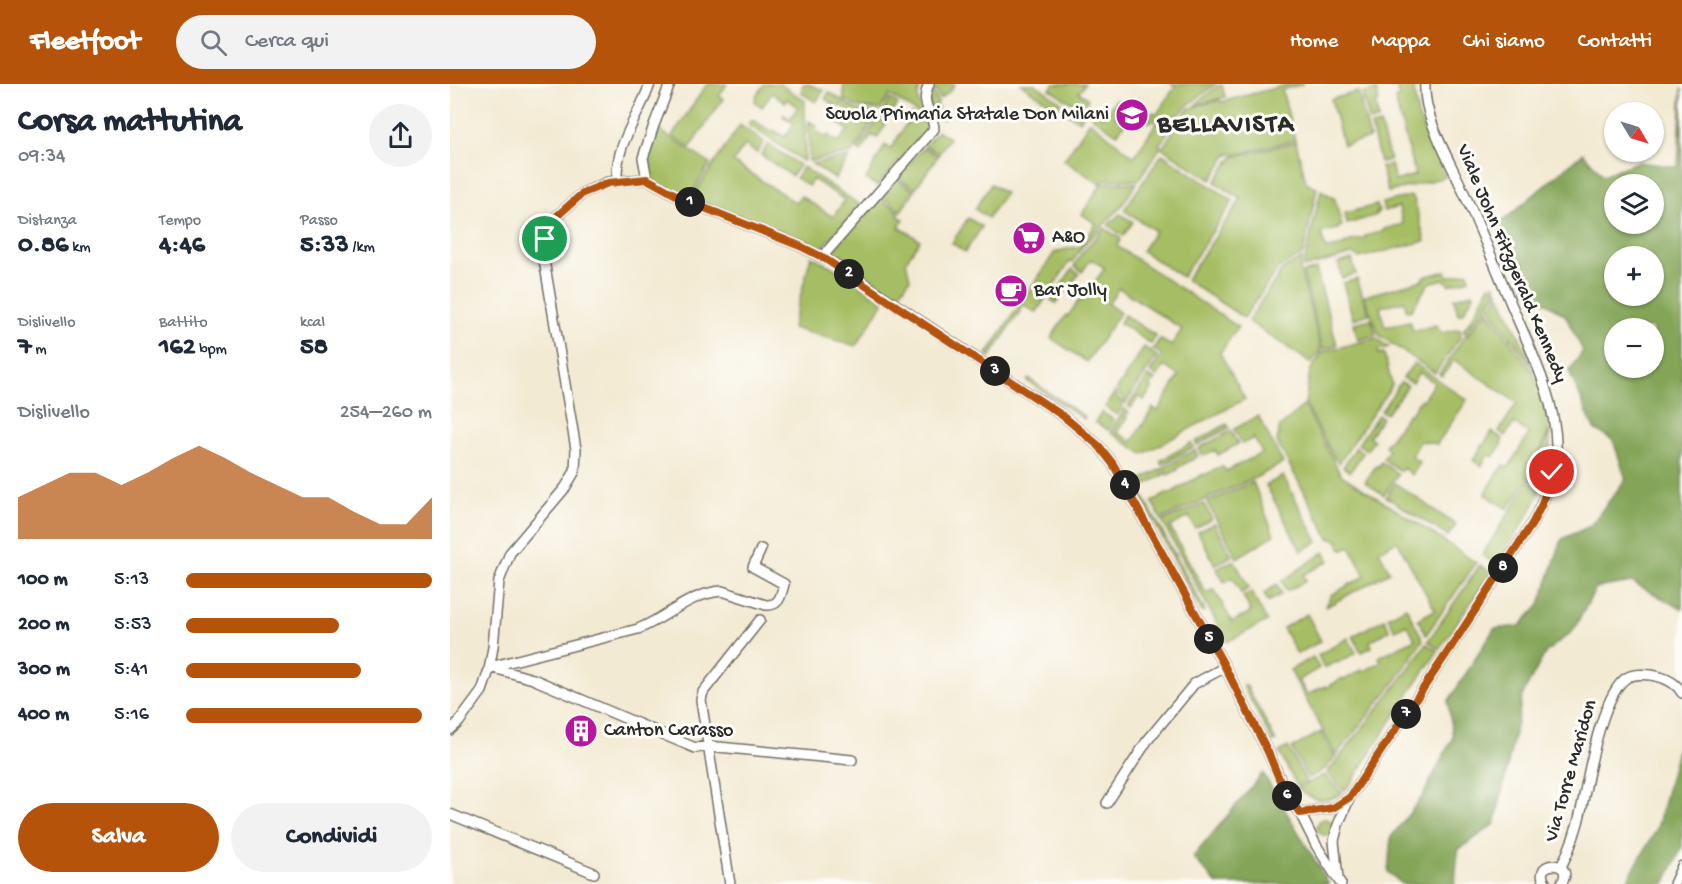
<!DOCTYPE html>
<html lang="it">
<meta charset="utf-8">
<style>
:root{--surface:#fff;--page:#f2f2f3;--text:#1f2937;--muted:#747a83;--accent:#b45309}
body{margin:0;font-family:"Gochi Hand",sans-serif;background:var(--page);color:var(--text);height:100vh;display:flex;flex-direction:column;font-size:22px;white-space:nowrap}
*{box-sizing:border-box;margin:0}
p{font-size:20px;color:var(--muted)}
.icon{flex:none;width:33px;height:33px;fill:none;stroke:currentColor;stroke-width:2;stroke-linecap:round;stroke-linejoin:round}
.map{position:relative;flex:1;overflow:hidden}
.sheet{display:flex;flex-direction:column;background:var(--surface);width:450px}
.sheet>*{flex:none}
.needle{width:39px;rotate:128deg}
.fabs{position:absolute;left:1154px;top:18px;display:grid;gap:12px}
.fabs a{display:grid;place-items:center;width:60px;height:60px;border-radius:50%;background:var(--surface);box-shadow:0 2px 4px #0004;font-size:30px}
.pin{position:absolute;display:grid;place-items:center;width:51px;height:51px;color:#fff;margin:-26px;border:3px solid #fff;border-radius:50%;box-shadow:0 2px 6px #0007}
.km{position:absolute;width:30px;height:30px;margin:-15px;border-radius:50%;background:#222;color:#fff;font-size:16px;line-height:30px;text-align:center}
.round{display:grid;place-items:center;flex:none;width:63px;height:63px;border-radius:32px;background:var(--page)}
.summary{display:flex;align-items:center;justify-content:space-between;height:102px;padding:0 18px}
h1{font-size:33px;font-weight:700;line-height:45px}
.metrics{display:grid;grid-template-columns:repeat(3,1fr);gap:9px;height:102px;padding:6px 18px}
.metrics div{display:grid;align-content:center}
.metrics b{font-size:26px;font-weight:700}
.metrics small{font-size:16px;font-weight:400}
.metrics p{font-size:16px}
.chart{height:168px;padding:12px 18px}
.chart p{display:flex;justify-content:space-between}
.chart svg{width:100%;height:108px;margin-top:6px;fill:var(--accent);opacity:.7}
.button{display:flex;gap:12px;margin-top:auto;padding:12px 18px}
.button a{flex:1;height:69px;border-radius:36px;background:var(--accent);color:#fff;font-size:24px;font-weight:700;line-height:69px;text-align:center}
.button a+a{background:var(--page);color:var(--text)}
ul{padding:0 18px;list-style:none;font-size:20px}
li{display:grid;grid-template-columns:96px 72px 1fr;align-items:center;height:45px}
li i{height:15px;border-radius:8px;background:var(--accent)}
header{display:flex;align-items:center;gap:36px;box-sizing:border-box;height:84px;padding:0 30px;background:var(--accent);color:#fff}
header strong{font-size:28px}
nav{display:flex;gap:33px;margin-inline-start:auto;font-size:21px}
.search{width:420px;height:54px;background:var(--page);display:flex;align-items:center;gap:15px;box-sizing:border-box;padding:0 21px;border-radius:33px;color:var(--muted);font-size:22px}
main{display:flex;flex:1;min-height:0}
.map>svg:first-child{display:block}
.green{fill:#a6be63;stroke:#687447;stroke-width:1.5}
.forest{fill:#84a559;stroke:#586842;stroke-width:1.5;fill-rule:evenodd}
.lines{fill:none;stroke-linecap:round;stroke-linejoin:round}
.minor-casing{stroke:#716e66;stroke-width:12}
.minor{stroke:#fff;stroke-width:9}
.route-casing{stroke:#fff;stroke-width:12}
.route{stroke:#b45309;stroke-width:8}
.labels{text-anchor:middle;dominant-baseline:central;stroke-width:6;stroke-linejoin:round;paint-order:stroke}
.poi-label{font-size:20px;fill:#2b2b2b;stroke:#fdfcf7;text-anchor:start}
.street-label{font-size:20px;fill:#2b2b2b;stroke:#fdfcf7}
.district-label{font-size:26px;font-weight:bold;letter-spacing:1.5px;fill:#2b2b2b;stroke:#fdfcf7}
</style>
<header>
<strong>Fleetfoot</strong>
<div class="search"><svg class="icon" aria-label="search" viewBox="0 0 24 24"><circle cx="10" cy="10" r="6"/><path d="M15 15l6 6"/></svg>Cerca qui</div>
<nav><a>Home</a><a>Mappa</a><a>Chi siamo</a><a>Contatti</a></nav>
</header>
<main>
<section class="sheet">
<div class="summary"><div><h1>Corsa mattutina</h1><p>09:34</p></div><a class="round"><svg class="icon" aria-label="share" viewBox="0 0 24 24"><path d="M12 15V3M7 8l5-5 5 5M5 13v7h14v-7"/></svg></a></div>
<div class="metrics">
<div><p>Distanza</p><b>0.86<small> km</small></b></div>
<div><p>Tempo</p><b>4:46</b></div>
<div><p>Passo</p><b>5:33<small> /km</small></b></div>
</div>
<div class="metrics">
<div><p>Dislivello</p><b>7<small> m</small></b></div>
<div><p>Battito</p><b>162<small> bpm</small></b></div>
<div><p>kcal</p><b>58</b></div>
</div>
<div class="chart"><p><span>Dislivello</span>254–260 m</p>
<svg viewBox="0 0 160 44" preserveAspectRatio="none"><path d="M0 44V27L10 22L20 17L30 17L40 22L50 17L60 11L70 6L80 11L90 17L100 22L110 27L120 27L130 33L140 38L150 38L160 27V44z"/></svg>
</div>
<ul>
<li><b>100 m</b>5:13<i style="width:100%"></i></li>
<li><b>200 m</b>5:53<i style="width:62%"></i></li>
<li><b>300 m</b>5:41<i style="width:71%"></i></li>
<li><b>400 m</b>5:16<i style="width:96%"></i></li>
</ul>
<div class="button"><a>Salva</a><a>Condividi</a></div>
</section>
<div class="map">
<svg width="1232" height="800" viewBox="0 0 1232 800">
<rect width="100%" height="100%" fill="#fdfcf7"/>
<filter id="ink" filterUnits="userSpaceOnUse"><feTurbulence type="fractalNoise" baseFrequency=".0167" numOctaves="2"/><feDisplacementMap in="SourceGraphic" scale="12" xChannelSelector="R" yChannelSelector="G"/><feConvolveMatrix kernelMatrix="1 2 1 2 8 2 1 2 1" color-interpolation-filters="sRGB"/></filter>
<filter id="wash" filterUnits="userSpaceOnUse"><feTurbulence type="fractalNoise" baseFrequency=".008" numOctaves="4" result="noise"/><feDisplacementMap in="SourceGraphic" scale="24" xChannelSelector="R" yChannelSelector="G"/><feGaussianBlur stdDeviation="1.35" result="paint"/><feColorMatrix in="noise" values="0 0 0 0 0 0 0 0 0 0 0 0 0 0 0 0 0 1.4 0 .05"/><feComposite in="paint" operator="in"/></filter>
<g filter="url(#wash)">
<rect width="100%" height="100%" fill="#f3ead3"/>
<path class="green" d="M257 0H277L269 12 273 15 240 64 222 52Z
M314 0H330L355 17V75L353 77 299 41V38L303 36 322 48 324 46 335 53 344 40 333 32 334 31 340 35 348 23 337 15 335 18 322 9 312 23 305 18 306 12Z
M353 0H358L374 6 366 18 351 9Z
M393 0H472C464 13 470 25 478 36L440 11 430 26 408 23 394 15Z
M483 0H505L499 8 490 15Z
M571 0H585L611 18 607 24Z
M604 0H635L629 8 638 15 632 26 600 5Z
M721 0H766L737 22 730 30 699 38 697 37 703 28 707 30 725 3Z
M840 0H853L832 6 845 56 784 71 781 69 780 71 778 70 761 96 712 64 738 25 770 16 771 18Z
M946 0H963L968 32 995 93 938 108 931 83 941 80 945 97 965 91 945 15 949 13Z
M772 1 775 13 745 21 768 2Z
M481 2 488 19 486 21 495 35 486 34C478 21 478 17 481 2Z
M926 6 929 18 925 19 929 35 920 38 912 10Z
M379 8 407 26 428 29 402 69 359 77V37L367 42 365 46 376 54 378 51 388 59 398 46 386 38 387 37 393 40 401 28 390 21 388 23 375 15Z
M908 8 920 54 893 61 881 15Z
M440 15 448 20 437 36 430 32Z
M666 16 669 19 663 31 671 36 674 32 678 34 667 50 641 32 644 28 653 33Z
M614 19 633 32 630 37 611 25Z
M462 30 478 41 479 44 427 102 416 95 435 61 441 65Z
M728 33 709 61 711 63 688 96H653L650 100 614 76 640 37 684 73 707 38Z
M428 35 435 39V42L427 54 422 51 411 68 407 65Z
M930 40 940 76 930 78 921 42Z
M290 41 314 58 307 69 295 61 283 78 346 119 351 112 383 133 395 116 363 95 358 102 346 94 353 83 410 121 373 163 241 114Z
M208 45 260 80 239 113C230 110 219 107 211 103 191 90 201 62 208 45Z
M488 47 499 54 489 70 475 61Z
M846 58 856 98 867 104 853 170 828 184 794 234 736 196 791 115 765 98 779 77 780 78 783 73Z
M318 60 349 81 342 92 311 71Z
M474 63 488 72 465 105 447 93Z
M712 70 783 117 732 193 692 167 705 147 674 126Z
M399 73 385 95 362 80Z
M446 95 464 107 451 127 431 111Z
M652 99H687L670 124 633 162 622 178 620 177 586 229 574 221 540 273 537 270 605 168 631 162 646 140 632 130Z
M541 100 555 109 538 134 525 125Z
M871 106 885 115 892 142 888 143V145L871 149 876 166 896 160V158L915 154V152L934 147V145L953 140 949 123 934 127 932 119 960 112 964 115 975 157 909 174 903 170 853 184Z
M429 113 450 129 448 132 454 135 449 143 470 156 456 177 460 195 448 212 385 170 383 166Z
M927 121 929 128 926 129 927 131 897 140 895 129Z
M670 130 683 138 673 152 658 141Z
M518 134 532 143 515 168 502 159Z
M654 144 671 155 667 162 788 243 770 269 795 315 693 370 660 348 675 325 679 328 675 333 677 334 667 348 682 358 703 324 708 327 729 292 714 282 707 293 700 288 712 271 703 265 710 255 721 262 732 245 669 204 658 220 670 229 637 278 601 254 616 231 618 232 629 216 631 217 655 184 641 175 632 188 624 182 632 169Z
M361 172 382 183 434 218 406 262 342 244Z
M852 174 850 185 871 265 861 279 798 237 832 186Z
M902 175 906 190 892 194 888 179Z
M622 185 629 190 617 207 615 206 606 219 601 216Z
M866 185 887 261 873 265 853 189Z
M996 187 998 193 1018 188 1019 195 999 201 994 195 979 199 961 226 957 227 954 217 930 223 935 243 960 237 963 247 987 241 989 246 992 249 1010 245 1011 252 985 289 929 251 914 212 973 196V193Z
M907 195 919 230 903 235 893 199Z
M1040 201 1045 211 1016 250 1013 246 1023 233Z
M1043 201H1045L1085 286 1039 224 1048 212Z
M1023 209 1024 211 1013 229 1008 230 1004 214Z
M1037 226 1083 288 1093 312 1099 346 1080 392 1057 425 1035 410 1053 381 1058 384 1079 350 1064 339 1055 352 1049 347 1067 319 1004 276 992 292 989 290 1014 253 1018 251Z
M674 231 706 252 701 260 670 239Z
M921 235 926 251 908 256 904 239Z
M926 254 939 263 928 266 929 270 934 269 942 301 889 379 884 373 855 319 860 287 872 268Z
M694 263 707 272 675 320 667 305Z
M964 279 1017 316 987 360 971 357 961 372 970 379 962 391 953 384 951 387 933 375 939 366 935 362 958 330 960 331 971 315 973 316 984 299 969 288 962 299 953 294Z
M698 292 705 296 700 302 702 304 694 316 689 312 681 324 678 322Z
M579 295 635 333 634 335 577 297Z
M951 298 958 302 936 330 931 327Z
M665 308 673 323 667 331 655 323Z
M854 321 891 391 973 443 1026 479 976 551 968 535 985 526 947 457 929 467 940 488 876 523 881 511 915 492 900 462 892 466 887 456 879 454 827 358 829 344Z
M652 328 664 336 658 346 645 338Z
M928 331 932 334 919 353 924 356 917 366 908 360Z
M808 332 833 379 805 394 711 435 702 418 718 409 719 410 753 390 755 391 772 382 776 387 812 369 804 354 792 360 784 345Z
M777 340 779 344 747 361 745 358Z
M781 347 788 360 768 371 765 366 753 372 749 364Z
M1100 347C1102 403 1077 434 1047 478H1043L1034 472 1033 469 1082 393Z
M1042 348 1053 355 1051 359 1052 360 1043 373 1039 370 1031 382 1023 376Z
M741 359 744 363 712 381 710 377Z
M906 363 913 369 900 388 893 383Z
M745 366 748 372 727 384 728 386 717 391 713 384Z
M931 378 948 390 934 411 915 398 926 382 928 383Z
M711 385 714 391 693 402 690 396Z
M833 392 868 458 851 467 816 401Z
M685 397 755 527 752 528 683 398Z
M803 398 824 451 787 474 757 418Z
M945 399 1006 441 998 452 936 413Z
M754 420 762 435 745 444 739 432 720 443 756 509 764 505 782 538 801 528 793 512 801 508 817 537 777 558 712 437Z
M764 439 782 472 765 481 748 448Z
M874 468 879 477 853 491 856 497 837 507 832 497Z
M784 476 799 504 791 509 783 494 774 498 767 485Z
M1030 481 1041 489 989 565 978 557Z
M827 500 832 510 818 518 814 510Z
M956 523 973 556 946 596 886 671 840 586 863 573 869 584 849 596 857 611 875 602 876 604 893 594 894 596 912 586 913 588 931 578 929 573 965 555 957 540 945 546 938 533Z
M857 530 871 557 847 570 833 544Z
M934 535 940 546 920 557 922 563 911 568 903 552Z
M898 554 906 569 887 579 886 578 874 584 868 571Z
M976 560 988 567 953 618 902 698 894 707 877 689 955 590Z
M796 601 826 657 823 658 793 602Z
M871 648 885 673 875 685 858 694 842 664Z
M838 663 856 697 847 702 829 668Z
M874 691 892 709 891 710C875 720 862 717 848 704Z
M867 743a8 8 0 1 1 16 0a8 8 0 1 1-16 0Z"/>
<path class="forest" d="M1232 4V525L1182 498 1146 504 1123 547 1096 568 1073 610 1045 740 1008 766 1005 800H952L938 788 941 753 972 713 1003 653 998 618 1044 545 1070 542 1090 520 1112 455 1140 442 1176 395 1163 356 1144 345 1119 287 1133 267 1115 231 1077 206 1047 142 1133 69 1153 91 1187 78 1228 83ZM1203 100V140H1164V100ZM1164 172H1203V212H1164ZM1164 244H1203V284H1164Z
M1232 647V763L1215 800H1175L1207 745Z
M813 689 879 800H767L743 773Z"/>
</g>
<g filter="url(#ink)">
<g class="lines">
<g class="minor-casing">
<path id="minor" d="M197 95 237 117 350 162 383 179 613 332 649 362 663 380 775 583 818 668 839 716 850 729 866 761 891 800
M197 95 193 74 204 41 220 0
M167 98C165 59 188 35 200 0
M372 173 484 45C483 27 469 21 479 0
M311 465 303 483 334 500C331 511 330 522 316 521L272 507C240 509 216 534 188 545L40 583 83 595 245 664 258 662 402 676
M0 646 9 638 32 607 39 586 43 563 49 497 60 469 115 404 125 387 126 365 94 176 95 155 107 132 133 109 158 98 197 95
M657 719 697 657 744 600 775 583
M850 729 883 724 900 713
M0 730 144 789
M1111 783C1120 765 1128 742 1132 722 1138 693 1152 607 1178 593 1184 590 1195 590 1201 591 1213 593 1226 598 1232 609
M888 794 884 757 888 741 900 713 995 572 1082 440C1093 418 1105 392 1106 367 1108 317 1078 261 1059 215 1043 176 1027 137 1009 98 996 70 973 31 975 0
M280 800 251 616 253 608 310 536
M1096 800C1079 775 1128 775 1111 800
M1224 800 1232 782"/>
</g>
<use href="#minor" class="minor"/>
</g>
</g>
<g class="lines" filter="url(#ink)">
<g class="route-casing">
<path id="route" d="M95 155 107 132 133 109 158 99 197 95 237 117 350 162 372 173 613 332 649 362 663 380 775 583 818 668 835 709 850 729 883 724 900 713 995 572 1082 440 1092 420 1102 388"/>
</g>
<use href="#route" class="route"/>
</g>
<defs>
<g id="school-disc" transform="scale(1.725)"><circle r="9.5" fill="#b5179e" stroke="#fdfcf7"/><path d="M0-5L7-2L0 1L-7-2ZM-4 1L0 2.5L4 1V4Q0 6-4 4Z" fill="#fff"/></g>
<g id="supermarket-disc" transform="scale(1.725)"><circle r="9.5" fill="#b5179e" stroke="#fdfcf7"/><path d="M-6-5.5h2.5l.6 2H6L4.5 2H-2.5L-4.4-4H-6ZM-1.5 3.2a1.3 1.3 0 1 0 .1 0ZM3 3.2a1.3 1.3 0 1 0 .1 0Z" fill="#fff"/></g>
<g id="cafe-disc" transform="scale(1.725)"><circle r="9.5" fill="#b5179e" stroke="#fdfcf7"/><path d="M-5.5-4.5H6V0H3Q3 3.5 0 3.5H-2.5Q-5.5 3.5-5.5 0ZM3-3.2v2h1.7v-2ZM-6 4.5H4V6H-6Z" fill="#fff"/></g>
<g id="building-disc" transform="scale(1.725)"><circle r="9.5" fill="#b5179e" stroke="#fdfcf7"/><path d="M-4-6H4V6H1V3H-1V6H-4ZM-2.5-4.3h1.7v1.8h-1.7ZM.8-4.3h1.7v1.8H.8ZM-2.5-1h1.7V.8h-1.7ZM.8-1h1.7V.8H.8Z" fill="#fff"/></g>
</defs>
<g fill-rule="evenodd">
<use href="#school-disc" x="682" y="31"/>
<use href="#supermarket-disc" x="579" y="154"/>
<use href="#cafe-disc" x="561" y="207"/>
<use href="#building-disc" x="131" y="647"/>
</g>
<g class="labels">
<g class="poi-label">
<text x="659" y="31" text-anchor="end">Scuola Primaria Statale Don Milani</text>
<text x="602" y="154">A&amp;O</text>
<text x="584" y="207">Bar Jolly</text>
<text x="154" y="647">Canton Carasso</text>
</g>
<g class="street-label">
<text transform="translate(1061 180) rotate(67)">Viale John Fitzgerald Kennedy</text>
<text transform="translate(1122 687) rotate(-74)">Via Torre Maridon</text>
</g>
<g class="district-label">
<text x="776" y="42">BELLAVISTA</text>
</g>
</g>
</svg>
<div class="fabs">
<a><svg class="needle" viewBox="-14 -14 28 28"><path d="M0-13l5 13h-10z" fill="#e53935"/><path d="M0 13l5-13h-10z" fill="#747a83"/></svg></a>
<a><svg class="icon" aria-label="layers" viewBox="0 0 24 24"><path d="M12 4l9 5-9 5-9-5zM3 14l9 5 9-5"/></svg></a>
<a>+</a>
<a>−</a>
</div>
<div class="pin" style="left:95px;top:155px;background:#1e9e55"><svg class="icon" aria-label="arrive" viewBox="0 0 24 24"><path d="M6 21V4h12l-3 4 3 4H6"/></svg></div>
<div class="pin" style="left:1102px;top:388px;background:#d93025"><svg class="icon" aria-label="check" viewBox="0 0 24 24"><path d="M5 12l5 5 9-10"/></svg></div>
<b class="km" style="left:240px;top:118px">1</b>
<b class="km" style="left:399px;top:190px">2</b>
<b class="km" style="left:545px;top:287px">3</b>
<b class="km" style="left:675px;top:401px">4</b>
<b class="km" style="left:759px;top:555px">5</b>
<b class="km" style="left:837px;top:712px">6</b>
<b class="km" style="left:956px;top:630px">7</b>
<b class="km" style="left:1053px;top:484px">8</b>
</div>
</main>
